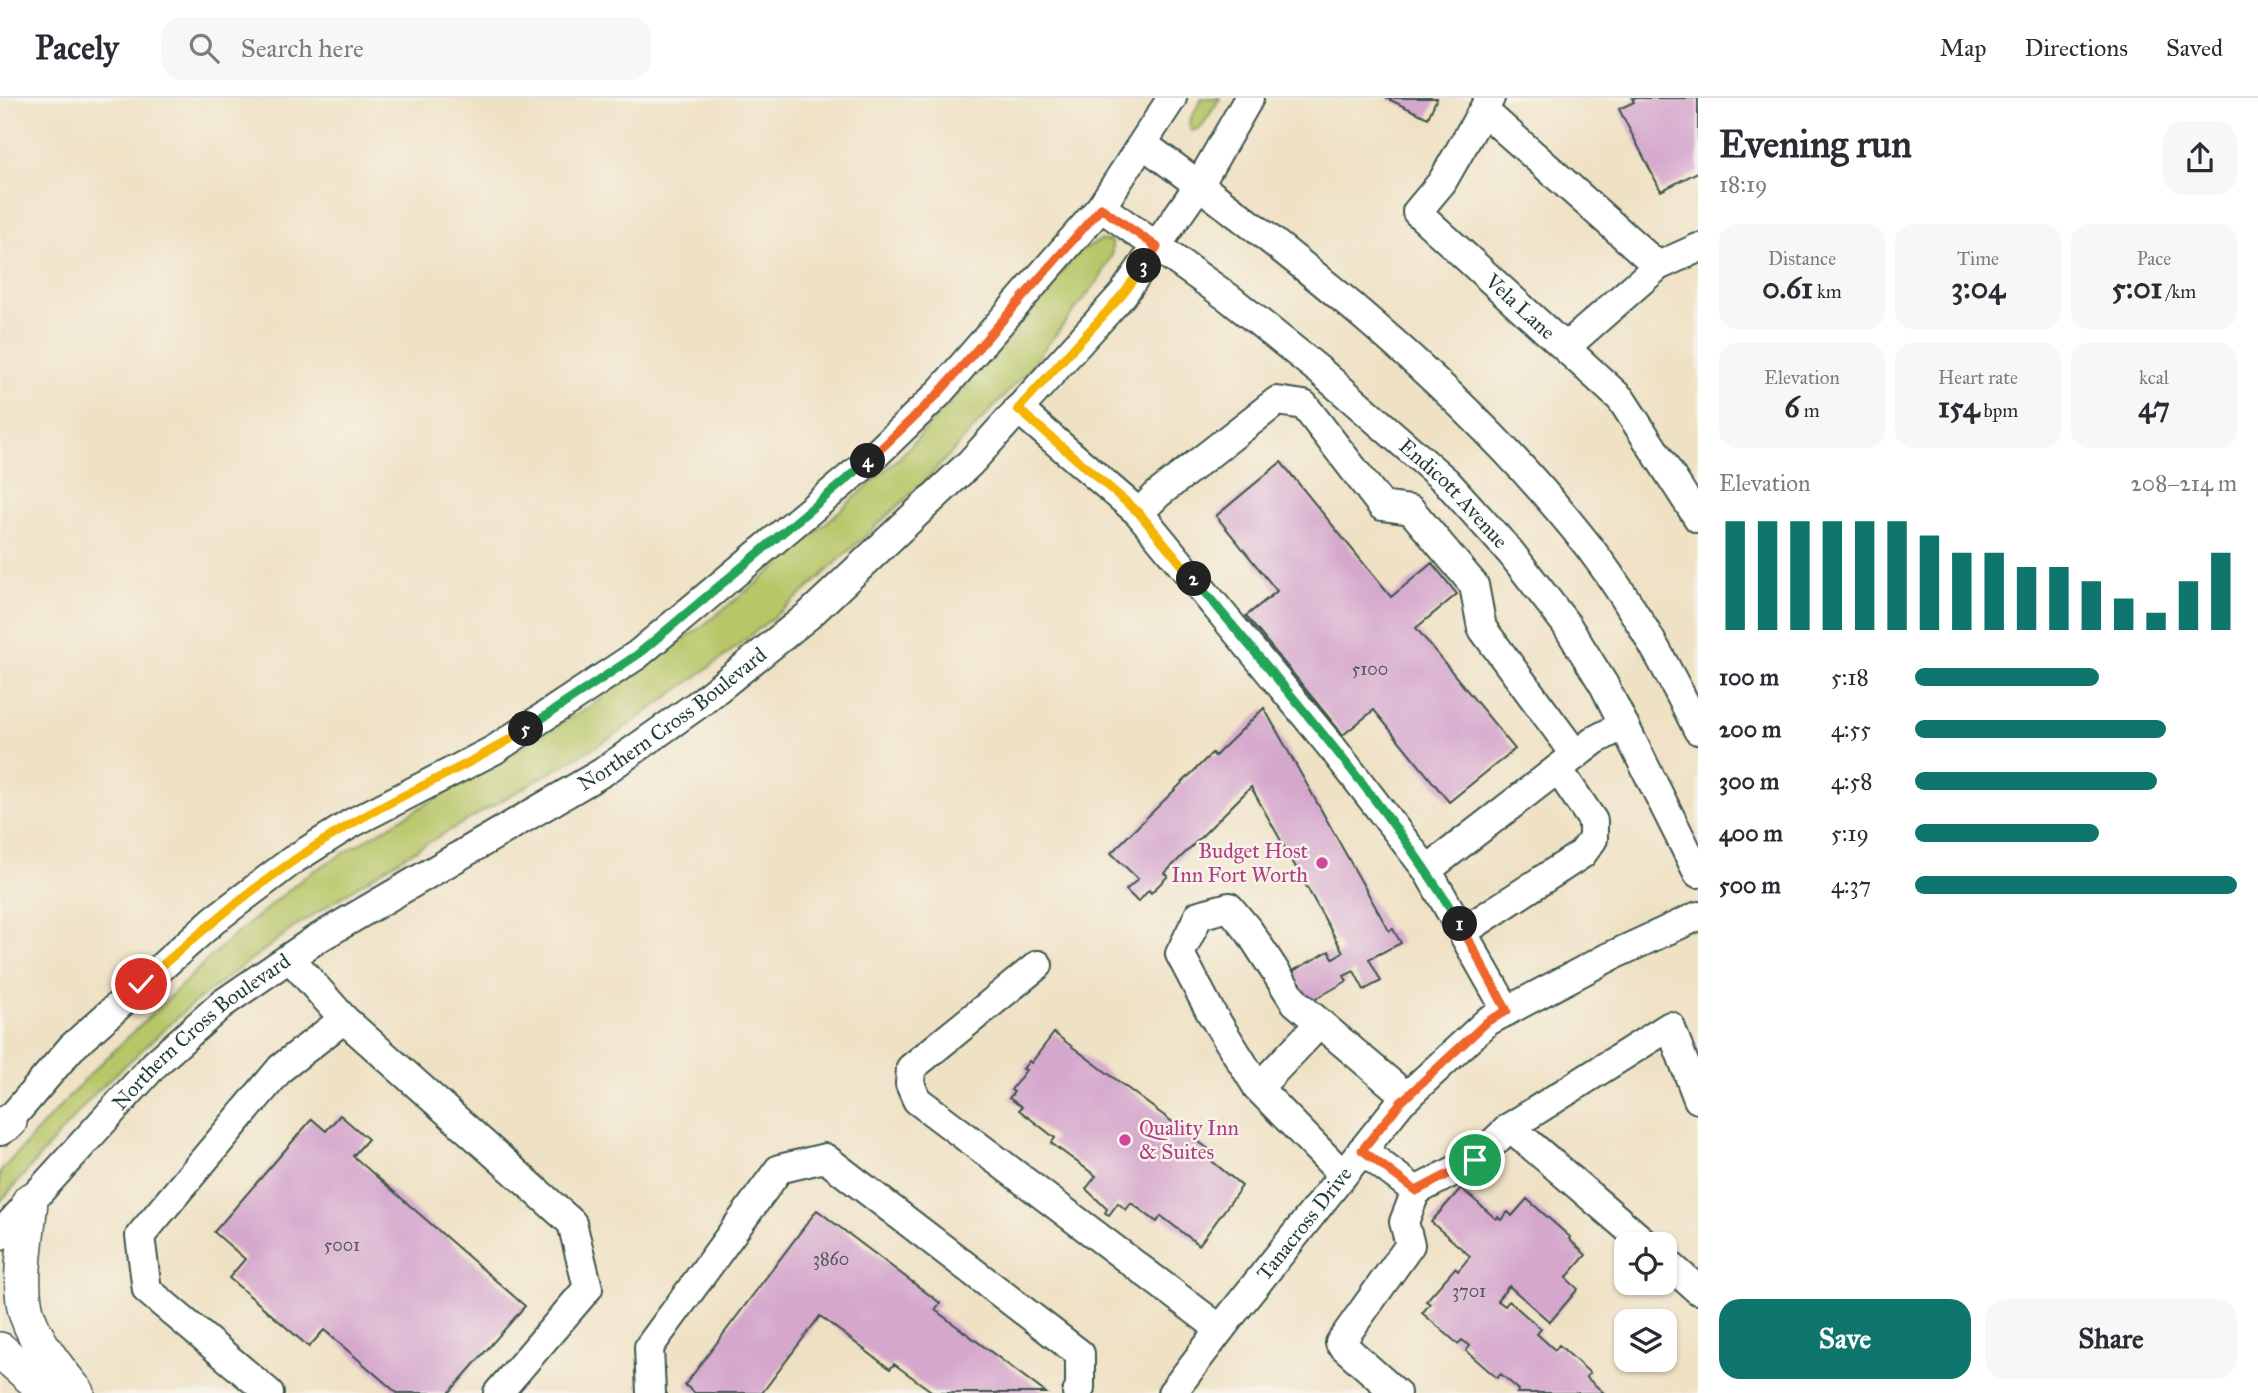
<!DOCTYPE html>
<meta charset="utf-8">
<style>
:root{--surface:#fff;--page:#f7f7f7;--text:#2b2b33;--muted:#7c7c81;--line:#e1e1e2;--accent:#0f766e}
body{margin:0;font-family:"IM FELL Great Primer",serif;background:var(--page);color:var(--text);height:100vh;display:flex;flex-direction:column;font-size:26px;white-space:nowrap}
*{box-sizing:border-box;margin:0}
p{font-size:23px;color:var(--muted)}
.icon{flex:none;width:38px;height:38px;fill:none;stroke:currentColor;stroke-width:2;stroke-linecap:round;stroke-linejoin:round}
.map{position:relative;flex:1;overflow:hidden}
.side{display:flex;flex-direction:column;background:var(--surface);width:560px}
.side>*{flex:none}
.tools{position:absolute;left:1614px;top:1134px;display:grid;gap:14px}
.tools a{display:grid;place-items:center;width:63px;height:63px;border-radius:14px;background:var(--surface);box-shadow:0 2px 5px #0004;font-size:35px}
.pin{position:absolute;display:grid;place-items:center;width:60px;height:60px;color:#fff;margin:-30px;border:4px solid #fff;border-radius:50%;box-shadow:0 2px 7px #0007}
.km{position:absolute;width:35px;height:35px;margin:-18px;border-radius:50%;background:#222;color:#fff;font-size:19px;line-height:35px;text-align:center}
.round{display:grid;place-items:center;flex:none;width:74px;height:74px;border-radius:21px;background:var(--page)}
.headline{display:flex;align-items:center;justify-content:space-between;height:119px;padding:0 21px}
h1{font-size:38px;font-weight:700;line-height:52px}
.stats{display:grid;grid-template-columns:repeat(3,1fr);gap:10px;height:119px;padding:7px 21px}
.stats div{display:grid;align-content:center;border-radius:18px;background:var(--page);text-align:center}
.stats b{font-size:30px;font-weight:700}
.stats small{font-size:19px;font-weight:400}
.stats p{font-size:19px}
.chart{height:196px;padding:14px 21px}
.chart p{display:flex;justify-content:space-between}
.chart svg{width:100%;height:126px;margin-top:7px;stroke:var(--accent);stroke-width:6}
.button{display:flex;gap:14px;margin-top:auto;padding:14px 21px}
.button a{flex:1;height:80px;border-radius:21px;background:var(--accent);color:#fff;font-size:28px;font-weight:700;line-height:80px;text-align:center}
.button a+a{background:var(--page);color:var(--text)}
ul{padding:0 21px;list-style:none;font-size:23px}
li{display:grid;grid-template-columns:112px 84px 1fr;align-items:center;height:52px}
li i{height:18px;border-radius:9px;background:var(--accent)}
header{display:flex;align-items:center;gap:42px;box-sizing:border-box;height:98px;padding:0 35px;background:var(--surface);border-bottom:2px solid var(--line)}
header strong{font-size:33px}
nav{display:flex;gap:38px;margin-inline-start:auto;font-size:24px}
.search{width:490px;height:63px;background:var(--page);display:flex;align-items:center;gap:18px;box-sizing:border-box;padding:0 24px;border-radius:21px;color:var(--muted);font-size:26px}
main{display:flex;flex:1;min-height:0}
.map>svg:first-child{display:block}
.green{fill:#b8c668;stroke:#6c824e;stroke-width:2}
.building{fill:#d5a7cd}
.lines{fill:none;stroke-linecap:round;stroke-linejoin:round}
.minor-casing{stroke:#3e564a;stroke-width:32}
.major-casing{stroke:#3e564a;stroke-width:38}
.minor{stroke:#fff;stroke-width:28}
.major{stroke:#fff;stroke-width:35}
.split-1-casing{stroke:#fff;stroke-width:14}
.split-2-casing{stroke:#fff;stroke-width:14}
.split-3-casing{stroke:#fff;stroke-width:14}
.split-4-casing{stroke:#fff;stroke-width:14}
.split-5-casing{stroke:#fff;stroke-width:14}
.split-6-casing{stroke:#fff;stroke-width:14}
.split-1{stroke:#f0652b;stroke-width:9}
.split-2{stroke:#22a559;stroke-width:9}
.split-3{stroke:#f5b400;stroke-width:9}
.split-4{stroke:#f0652b;stroke-width:9}
.split-5{stroke:#22a559;stroke-width:9}
.split-6{stroke:#f5b400;stroke-width:9}
.hotel-dot{fill:#d1479c;stroke:#f7f3e8;stroke-width:2.5}
.labels{text-anchor:middle;dominant-baseline:central;stroke-width:5;stroke-linejoin:round;paint-order:stroke}
.number-label{font-size:18px;fill:#4c585a}
.street-label{font-size:21px;fill:#1f3d34;stroke:#f7f3e8}
.hotel-label{font-size:21px;fill:#b23c85;stroke:#f7f3e8;text-anchor:end}
</style>
<header>
<strong>Pacely</strong>
<div class="search"><svg class="icon" aria-label="search" viewBox="0 0 24 24"><circle cx="10" cy="10" r="6"/><path d="M15 15l6 6"/></svg>Search here</div>
<nav><a>Map</a><a>Directions</a><a>Saved</a></nav>
</header>
<main>
<div class="map">
<svg width="1698" height="1295" viewBox="0 0 1698 1295">
<rect width="100%" height="100%" fill="#f7f3e8"/>
<filter id="ink" filterUnits="userSpaceOnUse"><feTurbulence type="fractalNoise" baseFrequency=".0143" numOctaves="2"/><feDisplacementMap in="SourceGraphic" scale="14" xChannelSelector="R" yChannelSelector="G"/><feConvolveMatrix kernelMatrix="1 2 1 2 8 2 1 2 1" color-interpolation-filters="sRGB"/></filter>
<filter id="wash" filterUnits="userSpaceOnUse"><feTurbulence type="fractalNoise" baseFrequency=".00686" numOctaves="4" result="noise"/><feDisplacementMap in="SourceGraphic" scale="28" xChannelSelector="R" yChannelSelector="G"/><feGaussianBlur stdDeviation="1.57" result="paint"/><feColorMatrix in="noise" values="0 0 0 0 0 0 0 0 0 0 0 0 0 0 0 0 0 1.4 0 .05"/><feComposite in="paint" operator="in"/></filter>
<g filter="url(#wash)">
<rect width="100%" height="100%" fill="#efe1c4"/>
<path class="green" d="M1202 0H1220L1201 30 1191 33 1189 24Z
M1101 142 1112 144V157L1100 180 1022 279 924 384 802 496 725 558 612 639 400 761 296 828 192 906 96 994 0 1104V1074L89 977 222 848 307 777 594 606 705 526 778 468 901 358 996 255 1079 153Z"/>
<g id="blocks">
<path class="building" d="M1386 0H1437L1428 20Z
M1632 0H1698V74L1661 93 1619 11 1634 4Z
M1281 364 1391 499 1432 465 1457 496 1416 530 1515 651 1449 704 1374 612 1343 637 1246 518 1277 493 1216 418Z
M1264 610 1389 833 1393 831 1401 845 1369 861 1381 883 1364 892 1354 873 1344 878 1347 883 1310 904 1293 873 1329 853 1333 860 1343 854 1251 689 1165 775 1168 778 1151 795 1149 792 1138 804 1126 792 1138 781 1111 755 1212 655 1215 658Z
M1054 935 1211 1053 1207 1059 1242 1088 1199 1147 1161 1118 1157 1124 1131 1105 1126 1112 1118 1105 1109 1117 1105 1115 1107 1111 1086 1091 1096 1078 1051 1045 1055 1040 1019 1012 1022 1009 1009 1000 1014 994 1011 992 1026 972 1023 971 1029 963 1031 965Z
M340 1017 368 1041 353 1058 525 1208 449 1295H397L324 1232 309 1249 229 1180 245 1161 214 1134 312 1021 326 1033Z
M1461 1090 1496 1121 1498 1119 1501 1122 1508 1114 1512 1118 1527 1101 1570 1139 1569 1141 1586 1157 1566 1180 1578 1191 1550 1224 1509 1188 1497 1202 1505 1208 1509 1203 1541 1231 1537 1236 1555 1252 1559 1247 1590 1275 1586 1279 1604 1295H1517L1519 1292 1501 1276 1497 1280 1466 1253 1470 1248 1462 1242 1458 1246 1422 1215 1430 1206 1426 1203 1455 1170 1458 1173 1470 1158 1431 1124Z
M817 1112 940 1205 935 1212 1046 1295H934L894 1266 890 1271 820 1218 762 1295H695L685 1287Z"/>
</g>
</g>
<g filter="url(#ink)">
<use href="#blocks" fill-opacity="0" stroke="#3e564a" stroke-width="2"/>
<g class="lines">
<g class="minor-casing">
<g id="minor">
<path id="s1" d="M1490 0 1442 84 1417 114 1621 301 1698 420"/>
<path d="M1484 13 1658 168"/>
<path d="M1143 46C1296 157 1453 282 1573 429 1624 490 1663 561 1698 632"/>
<path id="s2" d="M1101 109 1229 200 1320 273 1447 384 1511 455 1566 526 1604 587 1698 775"/>
<path d="M1566 249 1658 168 1698 150"/>
<path d="M1018 311 1139 415"/>
<path d="M1427 772 1595 642 1624 627"/>
<path d="M1464 833 1582 756 1593 741V723L1558 671"/>
<path d="M290 860 344 921 572 1125 588 1190 498 1295"/>
<path d="M1038 867 911 970 910 986 917 1002 1220 1231"/>
<path d="M1507 913 1427 772 1334 652 1139 415 1158 396 1277 303 1304 307 1382 408 1411 412 1474 487 1482 530 1576 657"/>
<path d="M1258 990 1320 925"/>
<path d="M1510 1029 1646 1146"/>
<path d="M0 1033 71 950 214 822 293 762 350 726 494 652 637 557 868 364 937 297 1101 109 1172 0"/>
<path d="M1362 1052 1416 1093"/>
<path d="M1343 1077 1258 990 1210 913 1180 856 1199 817 1229 809 1249 833 1295 904 1407 999"/>
<path id="s3" d="M0 1137 155 966 222 906 315 842 603 674 700 605 809 517 970 365 1123 196 1199 87 1249 0"/>
<path d="M1664 1162 1698 1192"/>
<path d="M269 1295 147 1192 140 1138 281 970 344 921"/>
<path d="M651 1295 649 1249 779 1071 825 1060 1080 1256V1290L1077 1295"/>
<path id="s4" d="M1172 1295 1229 1220 1401 1004 1488 923 1609 859 1698 818"/>
<path d="M1396 1295 1340 1245 1410 1147 1404 1124 1416 1093 1475 1062 1510 1029 1670 928 1698 1001"/>
</g>
</g>
<g class="major-casing">
<path id="major" d="M0 1029 9 1024
M30 1103C27 1136 17 1186 27 1217 37 1246 58 1272 77 1295
M0 1252 49 1295"/>
</g>
<use href="#minor" class="minor"/>
<use href="#major" class="major"/>
</g>
</g>
<g class="lines" filter="url(#ink)">
<g class="split-1-casing">
<path id="split-1" d="M1460 826 1507 913 1488 923 1401 1004 1362 1052 1416 1093 1475 1062"/>
</g>
<g class="split-2-casing">
<path id="split-2" d="M1194 481C1286 593 1385 702 1460 826"/>
</g>
<g class="split-3-casing">
<path id="split-3" d="M1144 168 1123 196 1018 311 1139 415 1194 481"/>
</g>
<g class="split-4-casing">
<path id="split-4" d="M868 363 937 297 1101 110 1157 149 1144 168"/>
</g>
<g class="split-5-casing">
<path id="split-5" d="M526 631 637 557 868 363"/>
</g>
<g class="split-6-casing">
<path id="split-6" d="M141 886C207 828 272 772 348 728 406 693 469 669 526 631"/>
</g>
<use href="#split-1" class="split-1"/>
<use href="#split-2" class="split-2"/>
<use href="#split-3" class="split-3"/>
<use href="#split-4" class="split-4"/>
<use href="#split-5" class="split-5"/>
<use href="#split-6" class="split-6"/>
</g>
<g class="hotel-dot">
<circle cx="1322" cy="765" r="7"/>
<circle cx="1125" cy="1042" r="7"/>
</g>
<g class="labels">
<g class="number-label">
<text x="1370" y="571">5100</text>
<text x="342" y="1147">5001</text>
<text x="831" y="1161">3860</text>
<text x="1469" y="1193">3701</text>
</g>
<g class="street-label">
<text stroke="none"><textPath href="#s1" startOffset="276">Vela Lane</textPath></text>
<text stroke="none"><textPath href="#s2" startOffset="455">Endicott Avenue</textPath></text>
<text stroke="none"><textPath href="#s3" startOffset="854">Northern Cross Boulevard</textPath></text>
<text stroke="none"><textPath href="#s3" startOffset="287">Northern Cross Boulevard</textPath></text>
<text stroke="none"><textPath href="#s4" startOffset="215">Tanacross Drive</textPath></text>
</g>
<g class="hotel-label">
<text x="1308" y="753">Budget Host<tspan x="1308" dy="24">Inn Fort Worth</tspan></text>
<text x="1139" y="1030" text-anchor="start">Quality Inn<tspan x="1139" dy="24">&amp; Suites</tspan></text>
</g>
</g>
</svg>
<div class="tools">
<a><svg class="icon" aria-label="locate" viewBox="0 0 24 24"><circle cx="12" cy="12" r="6"/><path d="M12 2v4M12 18v4M2 12h4M18 12h4"/></svg></a>
<a><svg class="icon" aria-label="layers" viewBox="0 0 24 24"><path d="M12 4l9 5-9 5-9-5zM3 14l9 5 9-5"/></svg></a>
</div>
<div class="pin" style="left:1475px;top:1062px;background:#1e9e55"><svg class="icon" aria-label="arrive" viewBox="0 0 24 24"><path d="M6 21V4h12l-3 4 3 4H6"/></svg></div>
<div class="pin" style="left:141px;top:886px;background:#d93025"><svg class="icon" aria-label="check" viewBox="0 0 24 24"><path d="M5 12l5 5 9-10"/></svg></div>
<b class="km" style="left:1460px;top:826px">1</b>
<b class="km" style="left:1194px;top:481px">2</b>
<b class="km" style="left:1144px;top:168px">3</b>
<b class="km" style="left:868px;top:363px">4</b>
<b class="km" style="left:526px;top:631px">5</b>
</div>
<section class="side">
<div class="headline"><div><h1>Evening run</h1><p>18:19</p></div><a class="round"><svg class="icon" aria-label="share" viewBox="0 0 24 24"><path d="M12 15V3M7 8l5-5 5 5M5 13v7h14v-7"/></svg></a></div>
<div class="stats">
<div><p>Distance</p><b>0.61<small> km</small></b></div>
<div><p>Time</p><b>3:04</b></div>
<div><p>Pace</p><b>5:01<small> /km</small></b></div>
</div>
<div class="stats">
<div><p>Elevation</p><b>6<small> m</small></b></div>
<div><p>Heart rate</p><b>154<small> bpm</small></b></div>
<div><p>kcal</p><b>47</b></div>
</div>
<div class="chart"><p><span>Elevation</span>208–214 m</p>
<svg viewBox="0 0 160 44" preserveAspectRatio="none"><path d="M5 44V6M15 44V6M25 44V6M35 44V6M45 44V6M55 44V6M65 44V11M75 44V17M85 44V17M95 44V22M105 44V22M115 44V27M125 44V33M135 44V38M145 44V27M155 44V17"/></svg>
</div>
<ul>
<li><b>100 m</b>5:18<i style="width:57%"></i></li>
<li><b>200 m</b>4:55<i style="width:78%"></i></li>
<li><b>300 m</b>4:58<i style="width:75%"></i></li>
<li><b>400 m</b>5:19<i style="width:57%"></i></li>
<li><b>500 m</b>4:37<i style="width:100%"></i></li>
</ul>
<div class="button"><a>Save</a><a>Share</a></div>
</section>
</main>
